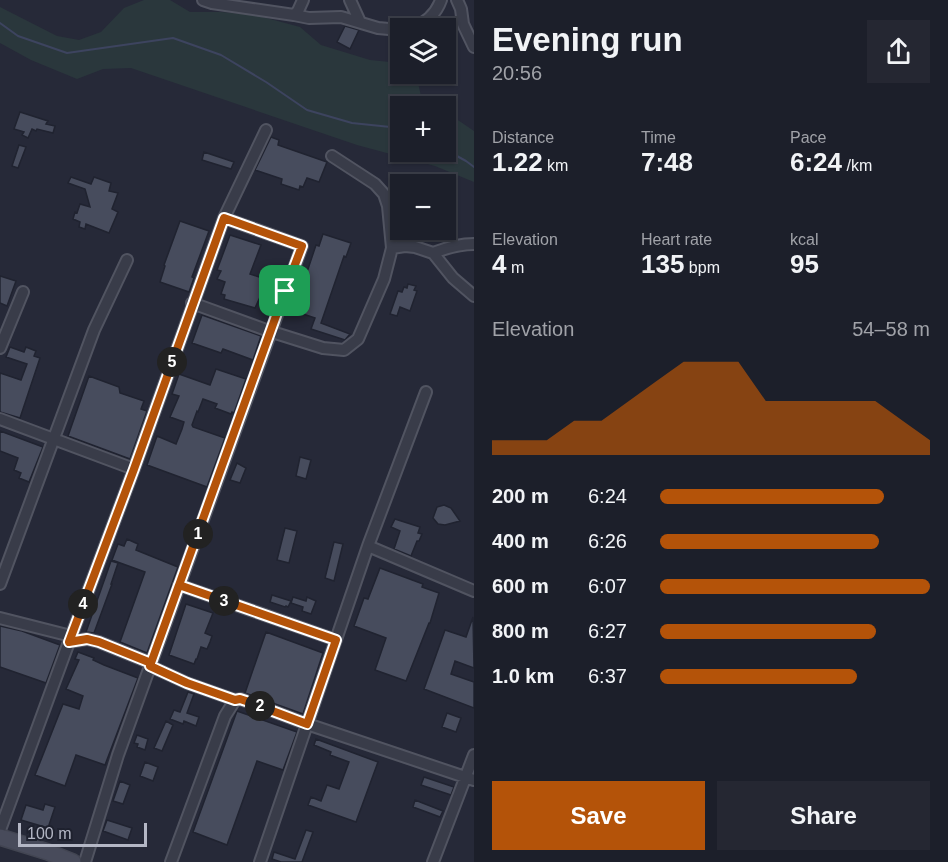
<!DOCTYPE html>
<meta charset="utf-8">
<style>
:root{--surface:#1c1f2a;--page:#252732;--text:#f1f3f6;--muted:#a0a2a8;--line:#3a3d47;--accent:#b45309}
body{margin:0;font-family:Helvetica,sans-serif;background:var(--page);color:var(--text);height:100vh;display:flex;flex-direction:column;font-size:22px;white-space:nowrap}
*{box-sizing:border-box;margin:0}
p{font-size:20px;color:var(--muted)}
.icon{flex:none;width:33px;height:33px;fill:none;stroke:currentColor;stroke-width:2;stroke-linecap:round;stroke-linejoin:round}
.map{position:relative;flex:1;overflow:hidden}
.sheet{display:flex;flex-direction:column;background:var(--surface);width:474px}
.sheet>*{flex:none}
.buttons{position:absolute;left:390px;top:18px;display:grid;gap:12px}
.buttons a{display:grid;place-items:center;width:66px;height:66px;border-radius:0px;background:var(--surface);box-shadow:0 2px 4px #0004,0 0 0 2px var(--line);font-size:30px}
.scale{position:absolute;left:18px;bottom:15px;width:129px;box-sizing:border-box;padding-left:6px;border:3px solid #b4b7c5;border-top:0;font-size:16px;line-height:21px;white-space:nowrap;color:#b4b7c5;-webkit-text-stroke:4px #1e212e;paint-order:stroke}
.pin{position:absolute;display:grid;place-items:center;width:51px;height:51px;color:#fff;margin:-26px;border-radius:12px;box-shadow:0 3px 9px #0006}
.km{position:absolute;width:30px;height:30px;margin:-15px;border-radius:50%;background:#222;color:#fff;font-size:16px;line-height:30px;text-align:center}
.round{display:grid;place-items:center;flex:none;width:63px;height:63px;border-radius:0px;background:var(--page)}
.head{display:flex;align-items:center;justify-content:space-between;height:102px;padding:0 18px}
h1{font-size:33px;font-weight:800;line-height:45px}
.figures{display:grid;grid-template-columns:repeat(3,1fr);gap:9px;height:102px;padding:6px 18px}
.figures div{display:grid;align-content:center}
.figures b{font-size:26px;font-weight:800}
.figures small{font-size:16px;font-weight:400}
.figures p{font-size:16px}
.chart{height:168px;padding:12px 18px}
.chart p{display:flex;justify-content:space-between}
.chart svg{width:100%;height:108px;margin-top:6px;fill:var(--accent);opacity:.7}
.button{display:flex;gap:12px;margin-top:auto;padding:12px 18px}
.button a{flex:1;height:69px;border-radius:0px;background:var(--accent);color:#fff;font-size:24px;font-weight:800;line-height:69px;text-align:center}
.button a+a{background:var(--page);color:var(--text)}
ul{padding:0 18px;list-style:none;font-size:20px}
li{display:grid;grid-template-columns:96px 72px 1fr;align-items:center;height:45px}
li i{height:15px;border-radius:8px;background:var(--accent)}
main{display:flex;flex:1;min-height:0}
.map>svg:first-child{display:block}
.green{fill:#2a373c}
.lines{fill:none;stroke-linecap:round;stroke-linejoin:round}
.stream{stroke:#3d445f;stroke-width:2}
.building{fill:#474c5d;stroke:#202330;stroke-width:1.5}
.minor-casing{stroke:#515461;stroke-width:14}
.secondary-casing{stroke:#424552;stroke-width:18}
.minor{stroke:#393c49;stroke-width:10}
.secondary{stroke:#484b5b;stroke-width:15}
.route-casing{stroke:#fff;stroke-width:12}
.route{stroke:#b45309;stroke-width:8}
</style>
<main>
<div class="map">
<svg width="474" height="862" viewBox="0 0 474 862">
<rect width="100%" height="100%" fill="#262938"/>
<path class="green" d="M144 0H170L190 12H221L255 15 300 27 321 45 370 60 400 63V74H416L421 96 437 106H400V152H446V112L474 131V182L435 166 357 145 131 68 103 69 77 79 31 60 0 43V7L57 36 79 40 101 32 124 8Z"/>
<g class="lines">
<path class="stream" d="M0 23 18 36 67 53 173 38 221 55 266 82 307 110 352 123 400 128
M446 150 466 161 474 167"/>
</g>
<path class="building" d="M345 26 359 30 350 49 337 42Z
M20 112 48 121 46 124 55 126 53 133 37 129 36 131 32 129 28 138 22 135 24 132 14 129Z
M271 137 279 140 278 145 327 162 319 182 307 178 303 187 300 186 299 190 281 184 282 179 255 170Z
M19 145 26 147 18 168 12 166Z
M204 152 234 162 231 169 202 160Z
M71 177 91 184 94 177 111 183 109 191 118 193 112 209 118 212 109 233 86 224 85 229 79 227 80 222 73 219 75 212 77 213 80 204 90 207 85 189 68 183Z
M180 221 209 231 192 277 194 278 189 292 160 282 165 266 164 265Z
M323 234 351 243 346 257 344 256 321 323 350 334 345 340 311 329 315 318 294 311 316 245 319 246Z
M230 235 261 245 250 274 265 279 263 286 268 288 265 298 260 297 255 308 224 299 225 295 221 294 225 282 217 279 221 271 217 270Z
M0 276 16 281 7 306 0 303Z
M408 284 416 286 414 290 417 291 410 311 400 307 397 316 390 314 398 291 402 292 404 287 407 288Z
M202 315 261 336 253 360 223 349 221 353 192 343Z
M10 347 24 352 26 347 36 351 34 356 40 358 20 418 0 412V373L21 380 27 364 6 357Z
M216 369 246 379 234 413 232 412 231 414 215 408 217 404 203 399 198 412 197 411 192 425 193 427 225 438 207 487 147 465 157 436 176 444 182 429 184 422 170 417 179 396 172 394 179 374 210 385Z
M89 376 119 387 120 393 144 401 141 409 147 411 130 459 68 436Z
M0 431 43 447 29 482 19 478 21 473 14 470 18 458 0 451Z
M300 457 311 460 306 479 296 476Z
M237 463 246 468 240 483 230 480Z
M444 505 451 508 460 521 445 525 438 524 433 518 437 507Z
M395 519 420 527 418 533 422 534 419 541H417L411 556 394 549 400 531 391 527Z
M285 528 297 531 289 563 277 560Z
M127 539 138 544 136 550 178 567 147 653 120 642 145 572 112 560 118 544 124 546Z
M334 542 343 544 334 581 325 578Z
M111 561 118 563 111 584H112L94 633 86 632Z
M380 568 423 584 422 587 439 593 430 623H429L406 681 375 670 386 638 354 626 364 598 368 599Z
M272 595 291 601 288 607 286 606 285 607 270 602Z
M293 597 306 601 307 597 316 601 311 614 302 611 303 607 291 603Z
M186 604 213 613 205 633 212 636 210 642 207 649 201 647 197 659H196L194 664 169 655Z
M473 617 474 668 455 661 451 674 474 682V708L424 689 445 630 466 637Z
M0 626 22 631 60 645 46 683 0 667Z
M266 632 323 653 303 714 245 693Z
M78 652 94 658 93 660 104 665 138 678 105 765 76 755 65 786 35 775 63 704 79 709 83 696 66 689 79 660 75 659Z
M188 692 194 694 187 713 199 717 196 726 184 721 183 724 170 719 174 710 180 712Z
M237 711 297 732 283 770 257 761 227 845 193 832Z
M447 713 461 718 456 732 442 727Z
M166 721 173 725 162 751 154 748Z
M137 735 148 739 145 750 137 747 138 744 134 743Z
M316 739 378 762 356 822 308 805 311 797 321 801 327 785 339 789 349 762 330 755 331 752 314 745Z
M145 762 158 767 153 781 140 776Z
M424 777 454 787 451 795 421 785Z
M120 781 130 785 123 804 113 801Z
M415 800 443 811 440 817 413 807Z
M45 804 55 807 48 828 21 820 26 805 43 810Z
M107 820 132 828 128 840 103 831Z
M306 830 313 832 302 862H281L272 859 274 852 295 859Z"/>
<g class="lines">
<g class="minor-casing">
<path id="minor" d="M203 0 212 3 294 15 298 11 303 0
M350 0 360 22
M457 0 461 9 463 24 474 47
M294 15 309 18 341 17 378 28 400 30
M412 28C426 23 436 14 441 0
M392 248 405 246 415 247 433 253 453 278 474 296
M433 253C446 248 459 244 474 244
M192 303 269 331 323 348 344 350 358 339 384 279 392 248 388 206 384 194 375 184 332 156
M0 348 23 292
M0 419 134 469
M368 546 474 591
M0 584 94 330 127 260
M179 585 336 640
M0 618 71 636
M69 642 87 639 99 642 151 663
M150 666 187 683 235 700
M0 830 69 642 134 469 224 218 266 130
M85 862 118 755 302 246 224 218
M171 862 225 716 235 700 240 699 246 701 307 724 474 780
M260 862 368 546 426 392
M433 862 474 755"/>
</g>
<g class="secondary-casing">
<path id="secondary" d="M0 837 48 852 73 862"/>
</g>
<use href="#minor" class="minor"/>
<use href="#secondary" class="secondary"/>
</g>
<g class="lines">
<g class="route-casing">
<path id="route" d="M285 291C241 415 196 539 151 663L150 666 187 683 235 700 240 699 246 701 307 724 336 640 179 585 151 663 99 642 87 639 69 642 134 469 224 218 302 246 285 291"/>
</g>
<use href="#route" class="route"/>
</g>
</svg>
<div class="buttons">
<a><svg class="icon" aria-label="layers" viewBox="0 0 24 24"><path d="M12 4l9 5-9 5-9-5zM3 14l9 5 9-5"/></svg></a>
<a>+</a>
<a>−</a>
</div>
<div class="scale">100 m</div>
<div class="pin" style="left:285px;top:291px;background:#1e9e55"><svg class="icon" aria-label="arrive" viewBox="0 0 24 24"><path d="M6 21V4h12l-3 4 3 4H6"/></svg></div>
<b class="km" style="left:198px;top:534px">1</b>
<b class="km" style="left:260px;top:706px">2</b>
<b class="km" style="left:224px;top:601px">3</b>
<b class="km" style="left:83px;top:604px">4</b>
<b class="km" style="left:172px;top:362px">5</b>
</div>
<section class="sheet">
<div class="head"><div><h1>Evening run</h1><p>20:56</p></div><a class="round"><svg class="icon" aria-label="share" viewBox="0 0 24 24"><path d="M12 15V3M7 8l5-5 5 5M5 13v7h14v-7"/></svg></a></div>
<div class="figures">
<div><p>Distance</p><b>1.22<small> km</small></b></div>
<div><p>Time</p><b>7:48</b></div>
<div><p>Pace</p><b>6:24<small> /km</small></b></div>
</div>
<div class="figures">
<div><p>Elevation</p><b>4<small> m</small></b></div>
<div><p>Heart rate</p><b>135<small> bpm</small></b></div>
<div><p>kcal</p><b>95</b></div>
</div>
<div class="chart"><p><span>Elevation</span>54–58 m</p>
<svg viewBox="0 0 160 44" preserveAspectRatio="none"><path d="M0 44V38L10 38L20 38L30 30L40 30L50 22L60 14L70 6L80 6L90 6L100 22L110 22L120 22L130 22L140 22L150 30L160 38V44z"/></svg>
</div>
<ul>
<li><b>200 m</b>6:24<i style="width:83%"></i></li>
<li><b>400 m</b>6:26<i style="width:81%"></i></li>
<li><b>600 m</b>6:07<i style="width:100%"></i></li>
<li><b>800 m</b>6:27<i style="width:80%"></i></li>
<li><b>1.0 km</b>6:37<i style="width:73%"></i></li>
</ul>
<div class="button"><a>Save</a><a>Share</a></div>
</section>
</main>
